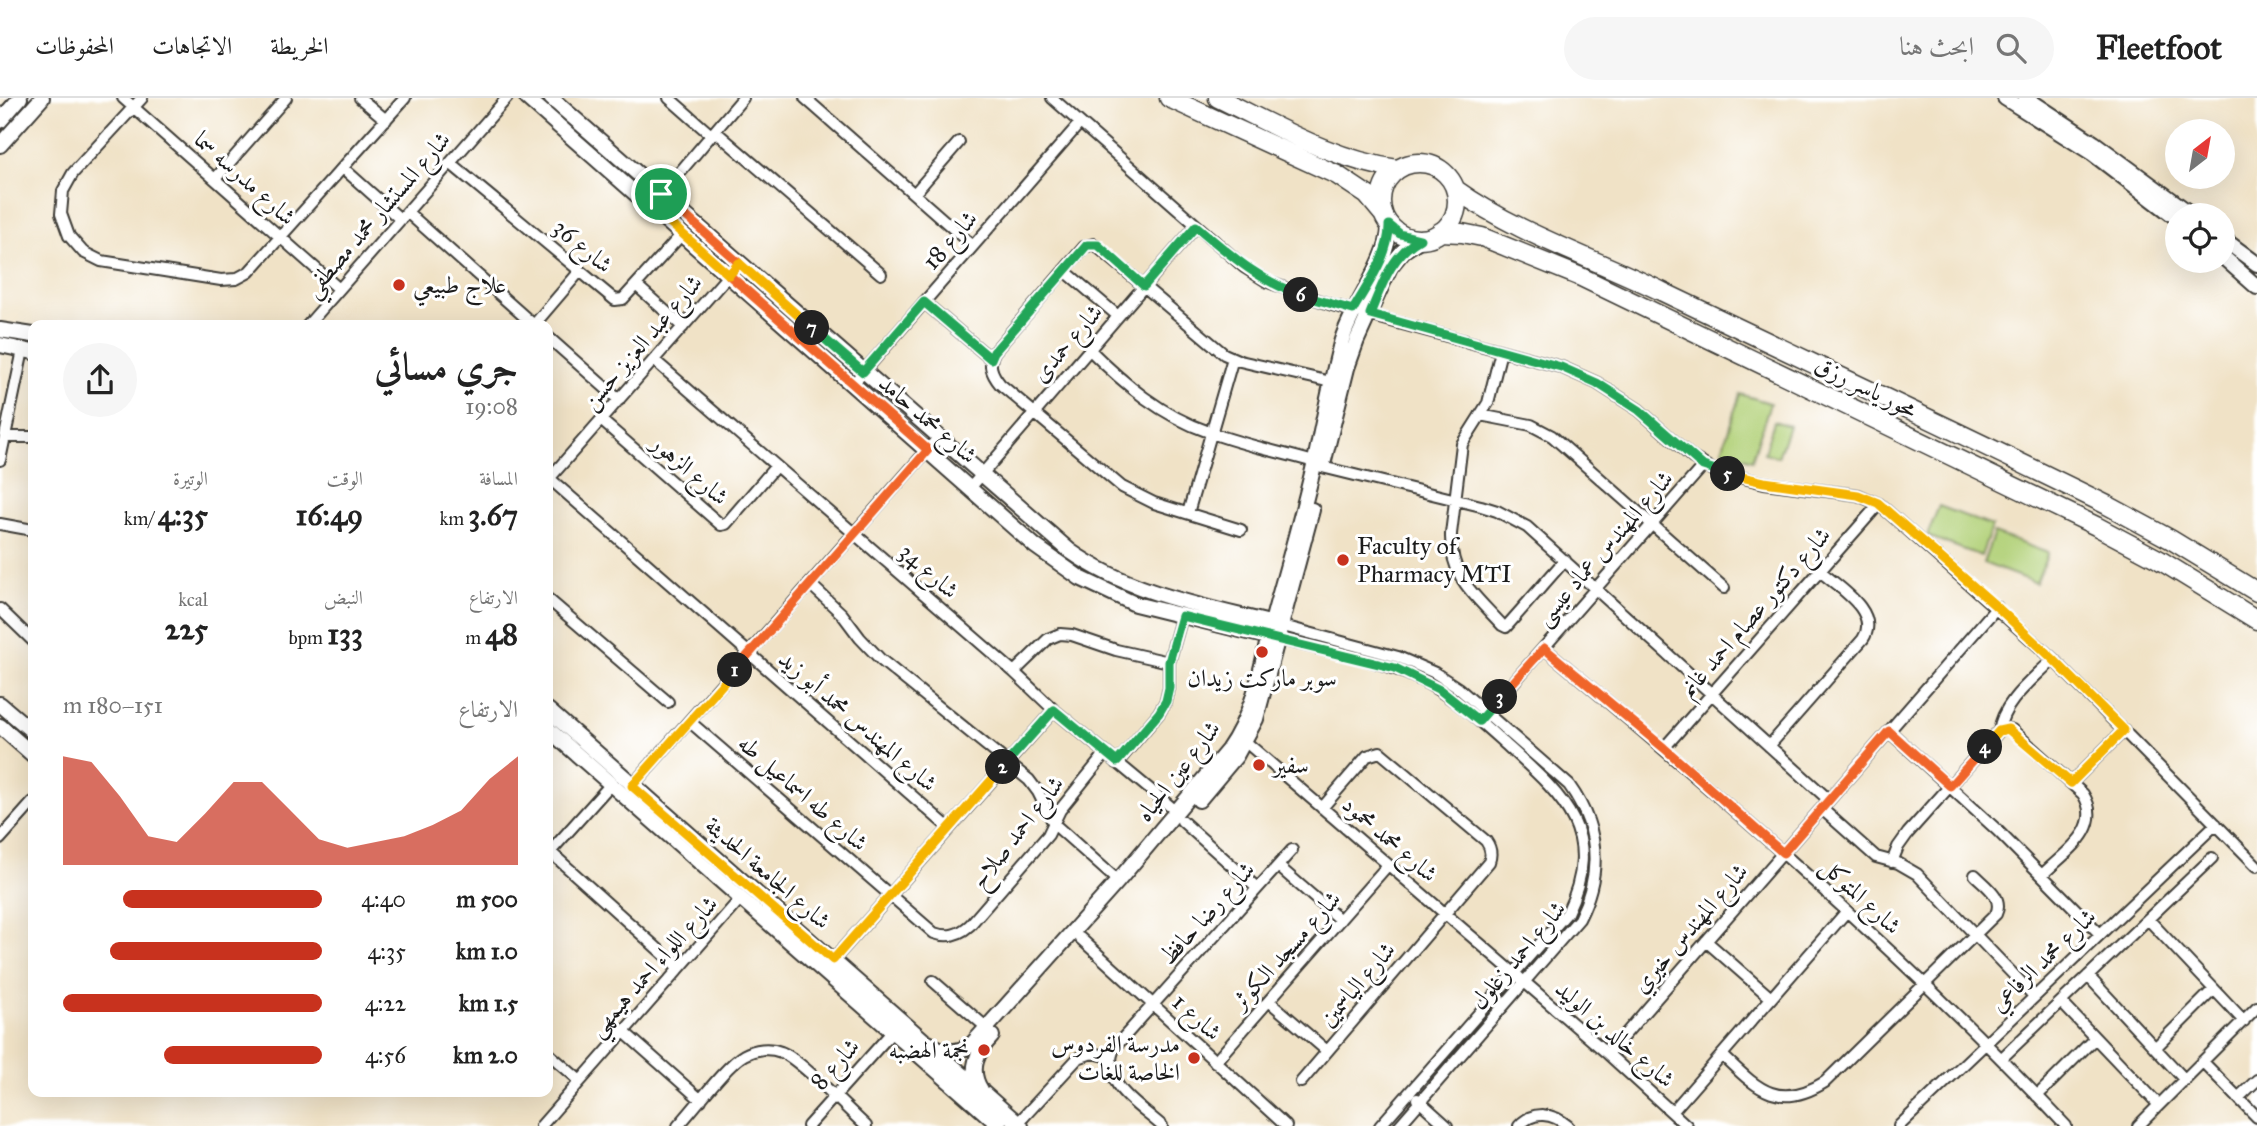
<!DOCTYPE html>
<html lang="ar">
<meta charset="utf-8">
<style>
:root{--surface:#fff;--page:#f6f6f6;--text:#222;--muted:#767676;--line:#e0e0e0;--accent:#c8321e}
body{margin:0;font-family:"IM FELL Great Primer",Amiri,serif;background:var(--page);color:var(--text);direction:rtl;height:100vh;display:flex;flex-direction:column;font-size:26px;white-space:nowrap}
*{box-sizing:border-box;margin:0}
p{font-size:23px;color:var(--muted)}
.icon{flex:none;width:38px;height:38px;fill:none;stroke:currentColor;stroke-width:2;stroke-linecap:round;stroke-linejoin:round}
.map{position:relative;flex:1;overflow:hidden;direction:ltr}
.sheet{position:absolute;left:28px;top:222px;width:525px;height:777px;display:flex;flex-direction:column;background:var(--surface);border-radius:14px;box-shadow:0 7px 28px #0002;direction:rtl}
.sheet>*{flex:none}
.needle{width:46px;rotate:31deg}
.buttons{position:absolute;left:2165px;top:21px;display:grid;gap:14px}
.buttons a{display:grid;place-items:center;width:70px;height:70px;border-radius:50%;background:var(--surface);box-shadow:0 7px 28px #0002;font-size:35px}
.pin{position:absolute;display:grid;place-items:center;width:60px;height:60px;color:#fff;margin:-30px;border:4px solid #fff;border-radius:50%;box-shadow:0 2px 7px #0007}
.km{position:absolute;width:35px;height:35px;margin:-18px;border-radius:50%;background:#222;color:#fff;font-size:19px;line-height:35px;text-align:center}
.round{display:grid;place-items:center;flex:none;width:74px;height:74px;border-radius:37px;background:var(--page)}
.head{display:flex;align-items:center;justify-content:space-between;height:119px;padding:0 35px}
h1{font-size:38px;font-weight:800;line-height:52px}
.metrics{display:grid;grid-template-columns:repeat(3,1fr);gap:10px;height:119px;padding:7px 35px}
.metrics div{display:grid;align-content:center}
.metrics b{font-size:30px;font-weight:800}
.metrics small{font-size:19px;font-weight:400}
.metrics p{font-size:19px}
.chart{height:196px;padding:14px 35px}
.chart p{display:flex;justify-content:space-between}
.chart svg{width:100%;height:126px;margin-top:7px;fill:var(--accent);opacity:.7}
ul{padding:0 35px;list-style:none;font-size:23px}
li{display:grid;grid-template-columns:112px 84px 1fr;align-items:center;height:52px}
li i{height:18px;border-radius:9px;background:var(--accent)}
header{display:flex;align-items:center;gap:42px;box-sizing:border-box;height:98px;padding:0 35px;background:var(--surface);border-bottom:2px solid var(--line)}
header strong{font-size:33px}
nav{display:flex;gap:38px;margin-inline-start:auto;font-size:24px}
.search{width:490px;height:63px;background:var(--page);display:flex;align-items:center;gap:18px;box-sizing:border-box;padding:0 24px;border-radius:38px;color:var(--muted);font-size:26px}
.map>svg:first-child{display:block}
.green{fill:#b2d179;stroke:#67764a;stroke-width:2}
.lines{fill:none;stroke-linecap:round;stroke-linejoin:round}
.minor-casing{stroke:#3c3a36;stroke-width:14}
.tertiary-casing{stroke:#3c3a36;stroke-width:18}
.primary-casing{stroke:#3c3a36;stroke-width:21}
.minor{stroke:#fff;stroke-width:10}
.tertiary{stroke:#fff;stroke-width:14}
.primary{stroke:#fff;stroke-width:18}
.split-1-casing{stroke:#fff;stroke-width:14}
.split-2-casing{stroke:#fff;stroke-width:14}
.split-3-casing{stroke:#fff;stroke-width:14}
.split-4-casing{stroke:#fff;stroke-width:14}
.split-5-casing{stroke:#fff;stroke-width:14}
.split-6-casing{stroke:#fff;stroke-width:14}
.split-7-casing{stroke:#fff;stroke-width:14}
.split-8-casing{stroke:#fff;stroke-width:14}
.split-1{stroke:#f0652b;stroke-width:9}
.split-2{stroke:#f5b400;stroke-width:9}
.split-3{stroke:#22a559;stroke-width:9}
.split-4{stroke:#f0652b;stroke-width:9}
.split-5{stroke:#f5b400;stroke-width:9}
.split-6{stroke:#22a559;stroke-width:9}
.split-7{stroke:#22a559;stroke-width:9}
.split-8{stroke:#f5b400;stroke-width:9}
.poi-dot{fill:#c8321e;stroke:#fff;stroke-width:2.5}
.labels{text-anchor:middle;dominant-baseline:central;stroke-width:6;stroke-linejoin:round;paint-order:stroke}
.street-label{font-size:24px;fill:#1c1c1c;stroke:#fff}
.poi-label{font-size:24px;fill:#1c1c1c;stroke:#fff;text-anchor:start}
</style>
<header>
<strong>Fleetfoot</strong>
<div class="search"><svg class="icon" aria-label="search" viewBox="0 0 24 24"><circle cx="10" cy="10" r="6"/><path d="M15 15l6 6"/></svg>ابحث هنا</div>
<nav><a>الخريطة</a><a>الاتجاهات</a><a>المحفوظات</a></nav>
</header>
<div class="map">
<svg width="2257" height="1028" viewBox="0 0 2257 1028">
<rect width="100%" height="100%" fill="#fff"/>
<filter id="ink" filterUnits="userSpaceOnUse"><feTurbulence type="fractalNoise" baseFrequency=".0143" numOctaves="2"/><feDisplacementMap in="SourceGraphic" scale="14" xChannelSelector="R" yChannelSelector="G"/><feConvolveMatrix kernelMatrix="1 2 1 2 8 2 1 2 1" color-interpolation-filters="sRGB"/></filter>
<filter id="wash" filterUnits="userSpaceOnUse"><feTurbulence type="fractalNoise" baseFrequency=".00686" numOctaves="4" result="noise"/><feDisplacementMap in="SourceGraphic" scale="28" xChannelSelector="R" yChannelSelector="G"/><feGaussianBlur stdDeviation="1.57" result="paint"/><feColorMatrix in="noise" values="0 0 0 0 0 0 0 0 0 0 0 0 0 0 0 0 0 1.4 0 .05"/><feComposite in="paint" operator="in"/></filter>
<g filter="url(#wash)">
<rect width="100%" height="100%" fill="#f0e2c6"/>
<path class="green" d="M1740 296 1770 305 1752 362 1722 352Z
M1774 323 1789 328 1778 359 1764 355Z
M1939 408 1992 428 1981 458 1927 438Z
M1994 435 2048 455 2036 485 1983 465Z"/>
</g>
<g filter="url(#ink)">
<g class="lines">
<g class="minor-casing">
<path id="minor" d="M123 0 339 191
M142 0 73 75 63 93 61 116 69 138 83 154 101 163 221 182 236 181 249 174 405 0
M360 0 386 22
M669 0 711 37
M805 0 973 148
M1052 0 1244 169 1268 184 1332 207 1532 261 1561 269 1597 285 1639 312 1693 360 1715 373 1764 385 1858 397 1879 406 2053 561 2257 768
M715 33 881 176
M450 65 615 202 623 201 682 136
M343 70 400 121
M215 81 286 0
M914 96 959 44
M651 108 743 0
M407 114 535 228
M1064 172 1118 218
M636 187 683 229
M924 204 991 261
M307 228 507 0
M533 228 580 173
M548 239 619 302
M1089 251C1124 286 1162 318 1209 334 1243 347 1280 354 1314 364
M1501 253 1488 305 1462 346 1451 436C1450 480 1474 496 1502 527L1506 529 1565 462
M654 262 1014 574 1054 612 1177 714
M853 286 1080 25
M1480 317 1531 327 1552 338 1724 490
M601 322 721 427 726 426 776 368
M5 339H33
M0 362 23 252
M1322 369 1481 408 1497 413 1527 429 1829 702
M549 380 949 730
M548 382 739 165
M971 389 1196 128
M1188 415 1233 260
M0 426 33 432
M1241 432 1154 405 1122 389 1000 286C991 275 988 266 994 254L1084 149 1094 146 1224 256 1240 263 1331 284
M810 486 842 516 860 540 881 562 1029 682 1038 694 1054 726 1118 783
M548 501 668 604
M0 511 33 543
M1283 528 1398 559 1435 575 1458 590 1569 687C1599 729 1603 774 1579 821L1399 1028
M1279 541C1322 552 1368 559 1408 576 1445 591 1474 618 1503 644 1560 696 1607 732 1567 815L1380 1028
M1544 550C1725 702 1904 856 2066 1028
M1014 574 1048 541 1060 536 1072 537 1116 552 1169 564
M1484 618 1703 368
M689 623 934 835C948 840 959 837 970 827L1048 737 1060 712 1106 655
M1889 633 1997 732 2100 836
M1999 633C2003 603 2033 582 2053 561
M1240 639 1608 956 1687 1028
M1769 648 1863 541C1881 514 1838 489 1820 473
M1664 650 1879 406
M1117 665 1159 615 1166 603 1169 590V564L1182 518
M2071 685 2124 632
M632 688 938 340
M1822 711 1876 759 1898 765 1917 776 2034 898
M1182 723 1257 790
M0 741 33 704
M548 752 679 870
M550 754 611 686
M1892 764 1898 749 1908 735 1999 633 2005 630 2012 632 2083 696C2105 731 2065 754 2042 777
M1278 768 1340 822
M2148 821 2244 923
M1080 840 1286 1028
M1706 843 1771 900
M833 862 1054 612
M2088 878 2185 982
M933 883 987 930
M1269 903 1327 953
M2061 904 2159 1007
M623 933 701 1002
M2155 950 2214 891
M548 955 579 982
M1608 956 1997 509
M1722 957C1756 989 1777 1014 1825 984L1996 816C2004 799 1986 788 1975 777
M2002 960 2212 760
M1215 964 1388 767
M2203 964 2257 1019
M1301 984 1489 764C1492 756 1491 750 1486 743L1380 654 1367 658 1322 710
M2037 998 2095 940
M2238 1000 2257 982
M1417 1001 1447 1028
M1672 1014 1847 813
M1018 1025 1078 960 1092 955 1110 959
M541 1028 741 800
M678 1028C694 1011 726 967 744 957 755 951 769 949 781 954 800 961 848 1012 866 1028
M808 1028 893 933
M1162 1028C1139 1007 1099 986 1114 950L1292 752
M1519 1028C1533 1012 1553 1015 1568 1028
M1899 1028 2216 726
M2138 1028 2257 909"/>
</g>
<g class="tertiary-casing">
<path id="tertiary" d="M527 0 1035 448 1080 480 1135 506 1277 541
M551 0 1070 453C1132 497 1209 509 1281 528
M2005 0 2092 55 2177 120
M2026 0 2094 45 2192 117
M0 23 20 0
M0 47 42 0
M2222 140 2257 166
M2222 158 2257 189
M0 232 33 237
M0 247 33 254
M1324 362 1347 270 1357 242 1390 169 1403 153 1421 141
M0 606 33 634
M548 612 1021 1028
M0 628 33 657
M548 631 1000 1028
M1199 702 1236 658 1256 621 1312 412
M928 945C944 955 957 957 973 945L1118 783 1228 652C1256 612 1262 563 1274 517 1288 466 1303 415 1315 363 1323 325 1330 287 1340 249 1349 210 1391 162 1389 127
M981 992C968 971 977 954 992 938"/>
</g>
<g class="primary-casing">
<path id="primary" d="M1169 0 1337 77 1367 97 1382 115
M1218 0C1276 28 1333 62 1397 71
M1381 103a38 38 0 1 1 76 0a38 38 0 1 1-76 0Z
M1455 91C1518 136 1594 160 1663 194 1811 265 1959 334 2107 407L2170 441 2257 494
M1440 134 1462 135 1482 139 1581 179 2096 428 2158 461 2257 522"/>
</g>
<use href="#minor" class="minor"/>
<use href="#tertiary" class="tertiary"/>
<use href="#primary" class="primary"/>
</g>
</g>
<g class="lines" filter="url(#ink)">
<g class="split-1-casing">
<path id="split-1" d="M661 96 739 165 729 177 928 352 735 572"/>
</g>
<g class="split-2-casing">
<path id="split-2" d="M735 572 632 688 833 862 1003 669"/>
</g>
<g class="split-3-casing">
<path id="split-3" d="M1003 669 1054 612 1117 664 1159 615 1166 603 1169 590V564L1182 518 1395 570 1440 592 1479 623 1500 599"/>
</g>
<g class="split-4-casing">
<path id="split-4" d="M1500 599 1544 550 1664 650 1783 755 1889 633 1950 688 1985 649"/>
</g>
<g class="split-5-casing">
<path id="split-5" d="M1728 376 1764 384 1858 397 1878 405 1997 509 2053 561 2124 632 2071 685 2008 631 1999 633 1985 649"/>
</g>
<g class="split-6-casing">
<path id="split-6" d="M1301 197 1353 212C1367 187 1390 157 1389 127L1400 136 1420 141C1391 157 1382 187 1370 216L1561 269 1597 285 1639 312 1703 368 1728 376"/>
</g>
<g class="split-7-casing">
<path id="split-7" d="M812 230 863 274 924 204 991 261 994 254 1087 147H1098L1144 188 1196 128C1229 156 1259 183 1301 197"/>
</g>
<g class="split-8-casing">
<path id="split-8" d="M661 96 651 108 729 177 739 165 812 230"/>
</g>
<use href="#split-1" class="split-1"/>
<use href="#split-2" class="split-2"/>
<use href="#split-3" class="split-3"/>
<use href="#split-4" class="split-4"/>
<use href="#split-5" class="split-5"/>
<use href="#split-6" class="split-6"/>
<use href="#split-7" class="split-7"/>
<use href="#split-8" class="split-8"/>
</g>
<g class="poi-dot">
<circle cx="399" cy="187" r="7"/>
<circle cx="1343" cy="462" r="7"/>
<circle cx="1262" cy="554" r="7"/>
<circle cx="1259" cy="667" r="7"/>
<circle cx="984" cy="952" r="7"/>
<circle cx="1194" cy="960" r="7"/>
</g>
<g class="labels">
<g class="street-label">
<text transform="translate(245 80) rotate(42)">شارع مدرسه سما</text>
<text transform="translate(377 116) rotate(-49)">شارع المستشار محمد مصطفي</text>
<text transform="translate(950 142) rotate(-49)">شارع 18</text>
<text transform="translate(583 148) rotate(40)">شارع 36</text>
<text transform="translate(642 244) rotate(-49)">شارع عبد العزيز حسن</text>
<text transform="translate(1067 245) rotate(-49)">شارع حمدى</text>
<text transform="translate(1866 289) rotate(26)">محور ياسر رزق</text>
<text transform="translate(928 321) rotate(41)">شارع محمد حامد</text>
<text transform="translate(690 372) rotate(41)">شارع الزهور</text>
<text transform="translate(1604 450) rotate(-49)">شارع المهندس عماد عيسى</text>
<text transform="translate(929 473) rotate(41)">شارع 34</text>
<text transform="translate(1755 514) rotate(-49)">شارع دكتور عصام احمد غانم</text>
<text transform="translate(858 623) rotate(41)">شارع المهندس محمد أبو زيد</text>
<text transform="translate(1178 673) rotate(-52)">شارع عين الحياه</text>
<text transform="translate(803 695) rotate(41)">شارع طه اسماعيل طه</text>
<text transform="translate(1017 734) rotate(-52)">شارع احمد صلاح</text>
<text transform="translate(1390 741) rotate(41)">شارع محمد محمود</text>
<text transform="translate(768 775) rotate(41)">شارع الجامعة الحديثة</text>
<text transform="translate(1861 798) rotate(43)">شارع المتوكل</text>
<text transform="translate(1207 815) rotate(-48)">شارع رضا حافظ</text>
<text transform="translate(1690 830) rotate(-49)">شارع المهندس خيري</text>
<text transform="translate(1286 852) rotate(-48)">شارع مسجد الكوثر</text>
<text transform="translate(1518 857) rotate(-50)">شارع احمد زغلول</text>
<text transform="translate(2043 862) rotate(-44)">شارع محمد الرفاعي</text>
<text transform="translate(653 868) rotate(-48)">شارع اللواء احمد هيمهي</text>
<text transform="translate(1357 886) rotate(-49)">شارع الياسمين</text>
<text transform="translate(1197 919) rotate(42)">شارع 1</text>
<text transform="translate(1615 936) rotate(41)">شارع خالد بن الوليد</text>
<text transform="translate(835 966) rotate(-48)">شارع 8</text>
</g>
<g class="poi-label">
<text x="413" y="187">علاج طبيعي</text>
<text x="1357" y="448">Faculty of<tspan x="1357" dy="28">Pharmacy MTI</tspan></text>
<text x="1262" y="580" text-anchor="middle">سوبر ماركت زيدان</text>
<text x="1273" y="667">سفير</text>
<text x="1180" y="946" text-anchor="end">مدرسة الفردوس<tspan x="1180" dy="28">الخاصة للغات</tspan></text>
<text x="970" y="952" text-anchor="end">نجمة الهضبه</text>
</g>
</g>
</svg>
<div class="buttons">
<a><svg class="needle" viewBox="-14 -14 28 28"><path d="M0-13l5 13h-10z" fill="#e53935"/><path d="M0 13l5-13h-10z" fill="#767676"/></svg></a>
<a><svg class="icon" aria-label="locate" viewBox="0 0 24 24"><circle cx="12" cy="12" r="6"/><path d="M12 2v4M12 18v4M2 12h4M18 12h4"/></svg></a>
</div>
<div class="pin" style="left:661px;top:96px;background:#1e9e55"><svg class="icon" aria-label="arrive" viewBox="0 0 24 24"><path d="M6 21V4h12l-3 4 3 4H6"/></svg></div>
<b class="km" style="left:735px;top:572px">1</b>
<b class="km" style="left:1003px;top:669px">2</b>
<b class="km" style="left:1500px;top:599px">3</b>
<b class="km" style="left:1985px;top:649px">4</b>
<b class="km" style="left:1728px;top:376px">5</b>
<b class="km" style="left:1301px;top:197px">6</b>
<b class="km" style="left:812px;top:230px">7</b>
<section class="sheet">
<div class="head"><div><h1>جري مسائي</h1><p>19:08</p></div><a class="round"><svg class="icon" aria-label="share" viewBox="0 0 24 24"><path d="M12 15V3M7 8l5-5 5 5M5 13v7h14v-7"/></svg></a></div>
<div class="metrics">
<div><p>المسافة</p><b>3.67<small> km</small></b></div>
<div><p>الوقت</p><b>16:49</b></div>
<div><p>الوتيرة</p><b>4:35<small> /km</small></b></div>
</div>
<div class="metrics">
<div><p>الارتفاع</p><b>48<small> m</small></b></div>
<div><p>النبض</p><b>133<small> bpm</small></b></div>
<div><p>kcal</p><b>225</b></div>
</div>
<div class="chart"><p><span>الارتفاع</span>151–180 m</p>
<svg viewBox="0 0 160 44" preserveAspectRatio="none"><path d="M0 44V6L10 8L20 20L30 34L40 36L50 26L60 15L70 15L80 25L90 35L100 38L110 36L120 34L130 30L140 25L150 14L160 6V44z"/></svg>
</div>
<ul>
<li><b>500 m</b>4:40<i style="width:77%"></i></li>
<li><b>1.0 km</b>4:35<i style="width:82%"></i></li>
<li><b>1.5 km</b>4:22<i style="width:100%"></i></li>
<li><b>2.0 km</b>4:56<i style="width:61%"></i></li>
</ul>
</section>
</div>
